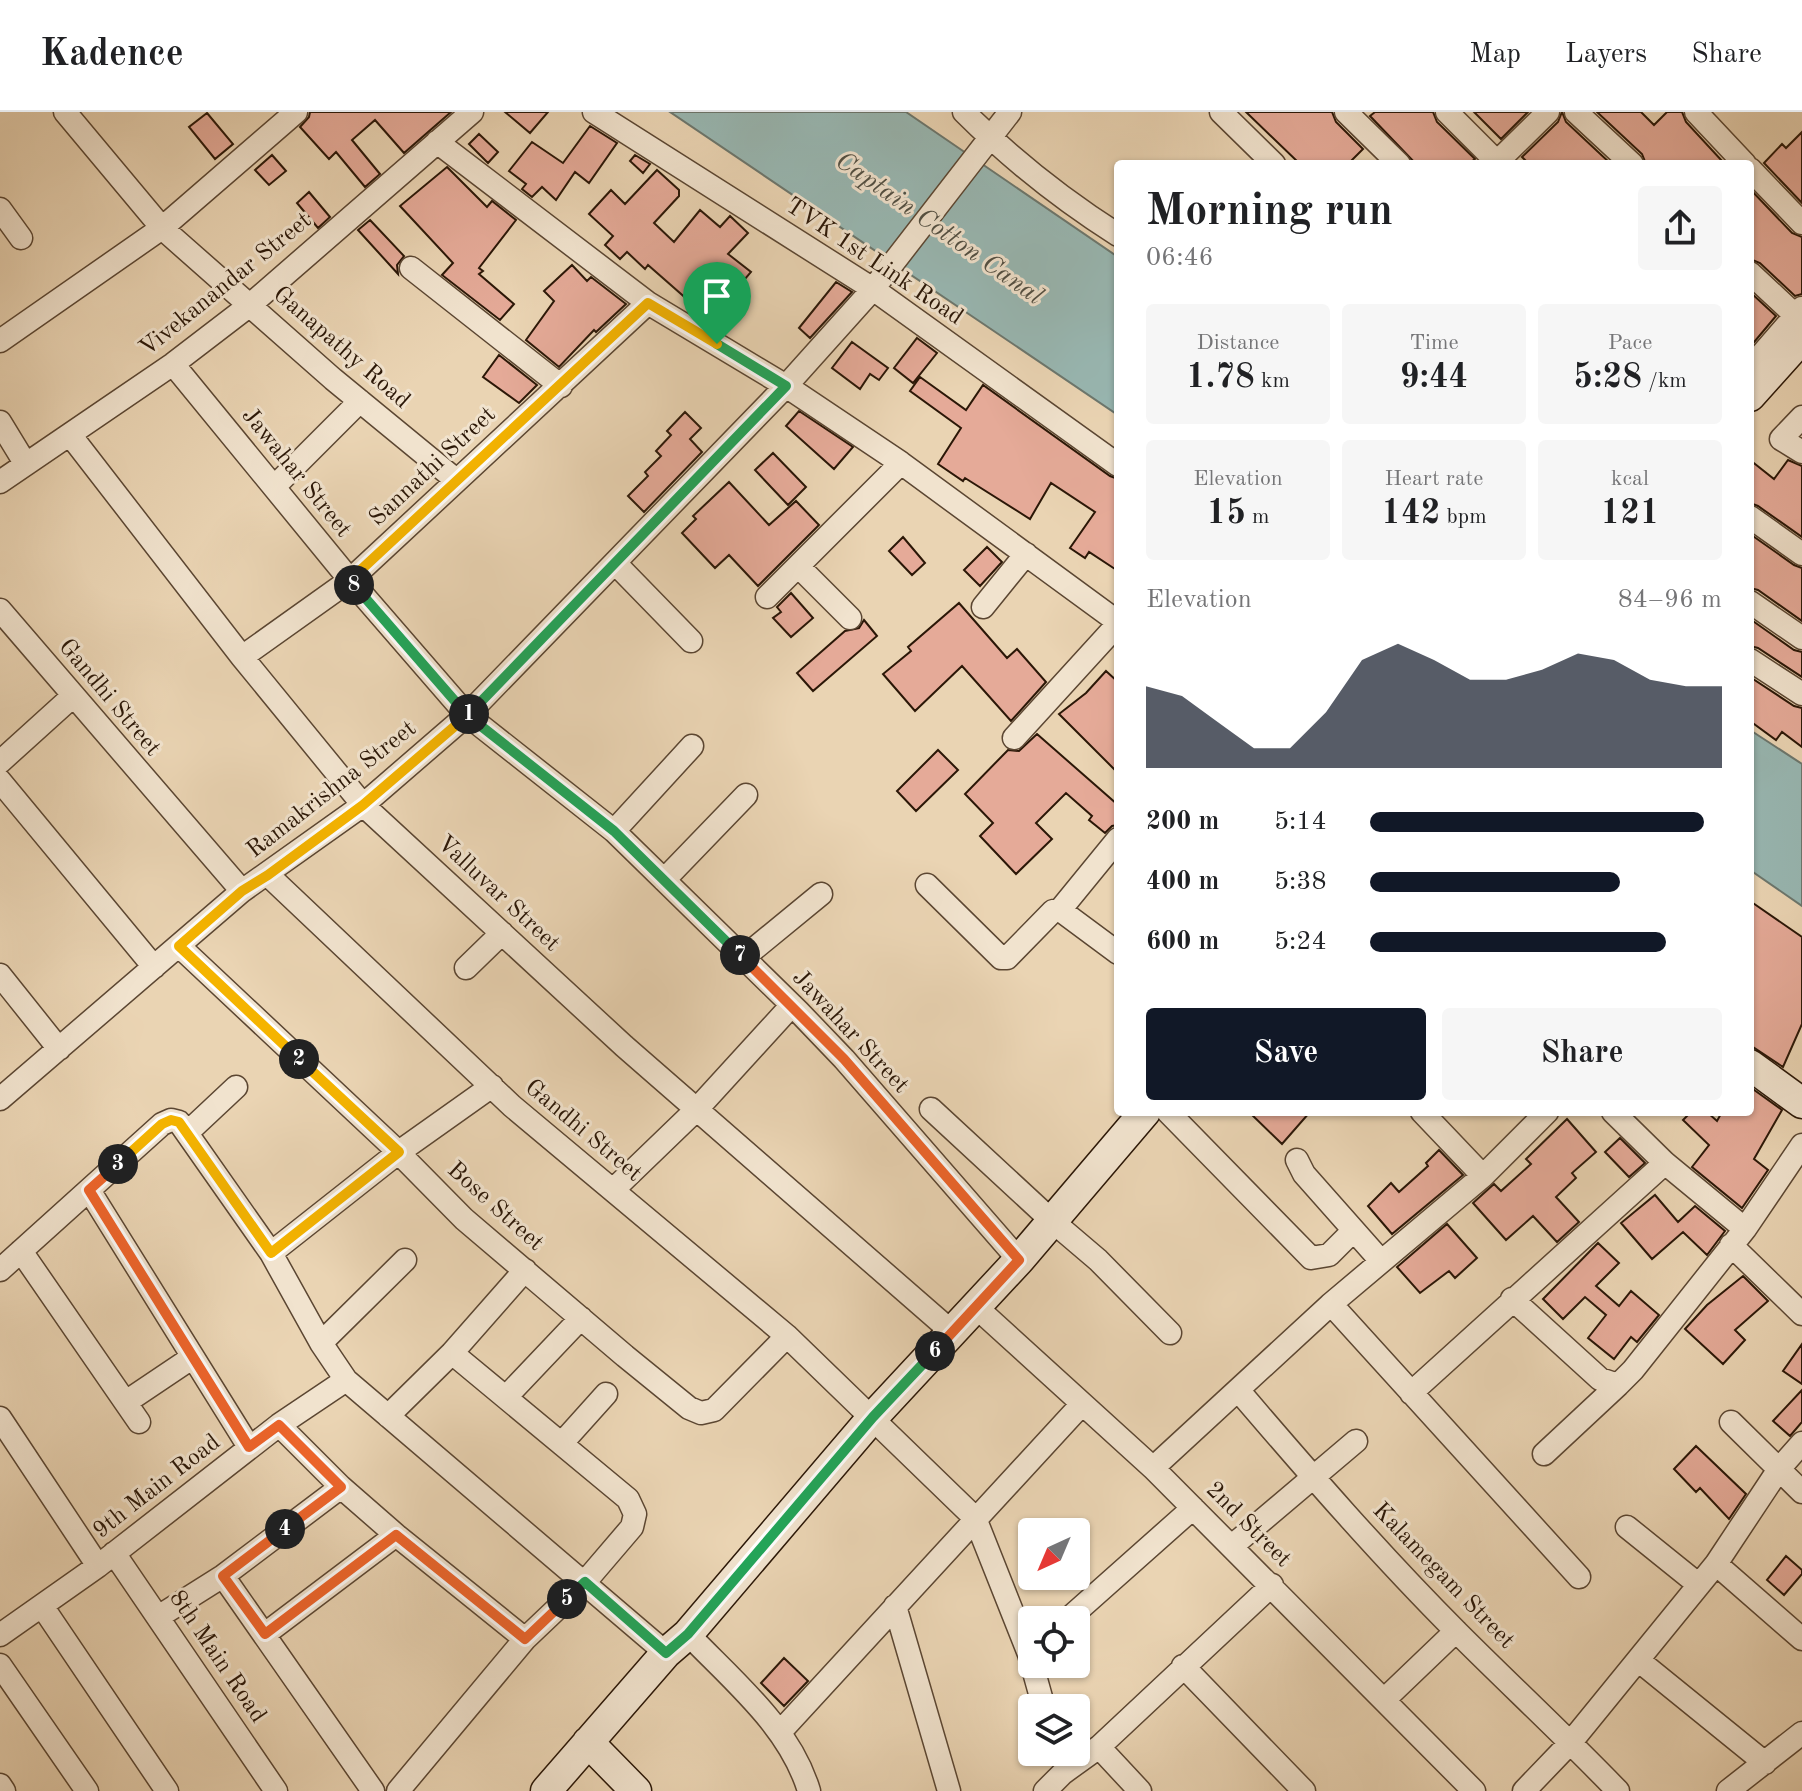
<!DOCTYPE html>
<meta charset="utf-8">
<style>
:root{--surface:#fff;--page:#f6f6f6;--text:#202124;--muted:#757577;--line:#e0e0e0;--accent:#111827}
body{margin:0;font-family:"Old Standard TT",serif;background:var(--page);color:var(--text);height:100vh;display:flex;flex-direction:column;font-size:30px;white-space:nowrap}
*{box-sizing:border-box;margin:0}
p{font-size:26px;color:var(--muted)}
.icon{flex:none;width:44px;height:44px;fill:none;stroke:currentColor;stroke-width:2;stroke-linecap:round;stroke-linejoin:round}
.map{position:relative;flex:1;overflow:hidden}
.panel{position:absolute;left:1114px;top:48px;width:640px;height:956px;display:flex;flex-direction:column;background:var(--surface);border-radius:8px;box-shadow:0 2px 6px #0004}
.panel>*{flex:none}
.needle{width:52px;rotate:224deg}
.buttons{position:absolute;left:1018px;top:1406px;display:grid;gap:16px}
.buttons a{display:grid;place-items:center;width:72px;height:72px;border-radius:8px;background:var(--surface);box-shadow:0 2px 6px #0004;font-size:40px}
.pin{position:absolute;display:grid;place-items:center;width:68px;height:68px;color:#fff;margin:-82px -34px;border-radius:50% 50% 50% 0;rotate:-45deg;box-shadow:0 0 8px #0007}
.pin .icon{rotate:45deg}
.km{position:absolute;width:40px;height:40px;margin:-20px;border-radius:50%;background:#222;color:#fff;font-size:22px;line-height:40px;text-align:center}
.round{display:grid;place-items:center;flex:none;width:84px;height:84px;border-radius:8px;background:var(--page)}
.head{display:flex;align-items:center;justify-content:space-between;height:136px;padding:0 32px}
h1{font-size:44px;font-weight:600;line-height:60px}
.figures{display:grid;grid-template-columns:repeat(3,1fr);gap:12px;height:136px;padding:8px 32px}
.figures div{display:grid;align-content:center;border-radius:8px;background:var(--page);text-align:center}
.figures b{font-size:34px;font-weight:600}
.figures small{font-size:22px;font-weight:400}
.figures p{font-size:22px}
.chart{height:224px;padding:16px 32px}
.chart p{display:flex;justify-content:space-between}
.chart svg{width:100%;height:144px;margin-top:8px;fill:var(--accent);opacity:.7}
.button{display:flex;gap:16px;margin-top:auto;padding:16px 32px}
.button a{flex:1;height:92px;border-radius:8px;background:var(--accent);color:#fff;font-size:32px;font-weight:600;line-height:92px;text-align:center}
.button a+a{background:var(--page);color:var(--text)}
ul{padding:0 32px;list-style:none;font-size:26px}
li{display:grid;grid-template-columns:128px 96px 1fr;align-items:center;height:60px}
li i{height:20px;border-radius:10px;background:var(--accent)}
header{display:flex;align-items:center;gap:48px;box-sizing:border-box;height:112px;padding:0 40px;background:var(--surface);border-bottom:2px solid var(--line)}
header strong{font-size:38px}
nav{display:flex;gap:44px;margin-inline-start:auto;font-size:28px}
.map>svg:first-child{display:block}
.water{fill:#98b7b2;stroke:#6c776e;stroke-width:2}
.building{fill:#e5aa98;stroke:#2b1707;stroke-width:2}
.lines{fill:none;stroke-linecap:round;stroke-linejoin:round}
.street-casing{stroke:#5b4632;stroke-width:25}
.secondary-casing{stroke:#2b1707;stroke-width:33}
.street{stroke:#f1e3ce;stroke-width:22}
.secondary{stroke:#f1e3ce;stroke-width:30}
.split-1-casing{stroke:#fff;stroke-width:16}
.split-2-casing{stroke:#fff;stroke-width:16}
.split-3-casing{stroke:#fff;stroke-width:16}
.split-4-casing{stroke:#fff;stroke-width:16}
.split-5-casing{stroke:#fff;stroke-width:16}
.split-6-casing{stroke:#fff;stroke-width:16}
.split-7-casing{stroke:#fff;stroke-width:16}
.split-8-casing{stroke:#fff;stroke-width:16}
.split-9-casing{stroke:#fff;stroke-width:16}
.split-1{stroke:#22a559;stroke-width:10}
.split-2{stroke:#f5b400;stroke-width:10}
.split-3{stroke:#f5b400;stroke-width:10}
.split-4{stroke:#f0652b;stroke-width:10}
.split-5{stroke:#f0652b;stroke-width:10}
.split-6{stroke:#22a559;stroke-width:10}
.split-7{stroke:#f0652b;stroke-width:10}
.split-8{stroke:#22a559;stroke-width:10}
.split-9{stroke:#f5b400;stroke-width:10}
.labels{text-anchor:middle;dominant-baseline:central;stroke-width:6;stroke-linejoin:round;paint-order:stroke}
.street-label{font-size:24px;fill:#2b1707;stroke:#f1e3ce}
.water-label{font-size:26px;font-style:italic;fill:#514f43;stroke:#f1e3ce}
</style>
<header>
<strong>Kadence</strong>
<nav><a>Map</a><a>Layers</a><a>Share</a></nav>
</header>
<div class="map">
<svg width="1802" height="1679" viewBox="0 0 1802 1679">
<rect width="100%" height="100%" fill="#ead4b3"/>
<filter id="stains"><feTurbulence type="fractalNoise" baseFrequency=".0025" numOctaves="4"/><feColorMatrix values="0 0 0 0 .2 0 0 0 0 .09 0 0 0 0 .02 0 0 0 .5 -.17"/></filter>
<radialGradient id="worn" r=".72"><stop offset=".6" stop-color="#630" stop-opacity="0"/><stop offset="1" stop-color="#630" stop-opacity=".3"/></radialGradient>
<path class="water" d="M670 0H906L1118 145V303Z
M1750 618 1802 652V794L1750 758Z"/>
<path class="building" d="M310 0H451L404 41 375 8 352 28 380 62 365 75 336 40 329 47 300 15 309 5Z
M505 0H548L530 21Z
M1246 0H1332L1336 10 1363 37 1348 52H1300Z
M1375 0H1433L1437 10 1475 47 1468 52H1416L1370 4Z
M1474 0H1528L1501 27Z
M1562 0 1566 10 1611 52H1529L1522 45 1558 10Z
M1597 0H1641L1654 13 1667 0H1682L1686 10 1723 50 1721 52H1646L1642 42Z
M207 1 233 32 215 47 189 15Z
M590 14 617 31 589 71 575 60 556 88 542 75 532 85 522 77 526 72 509 59 532 30 563 51Z
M1802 20V91L1764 51 1782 32 1786 36Z
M479 22 498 40 488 51 469 32Z
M272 43 286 59 269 73 255 58Z
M635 43 650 52 643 61 630 49Z
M447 55 487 95 492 89 516 108 479 156 483 159 479 162 514 192 500 208 442 163 453 151 400 94Z
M657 58 679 78V84L654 111 674 130 700 98 720 115 730 104 748 121 728 142 751 160 727 188 739 198 723 220 706 210 687 192 689 189 648 153 645 157 627 140 620 147 605 133 613 124 589 102 611 78 625 92Z
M1750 77 1792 121 1802 125V182L1795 184 1760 151 1750 147Z
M309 80 330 105 318 116 297 91Z
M370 108 404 144 397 153 398 162 358 118Z
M572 153 587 169 591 165 626 192 596 220 594 218 559 255 526 228 554 189 544 179Z
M836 170 852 180 810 226 799 216Z
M1750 180 1776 204 1750 235Z
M917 226 937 241 913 271 894 256Z
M852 230 888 256 879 268 870 262 860 277 832 256Z
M499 243 537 273 519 291 483 265Z
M920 265 966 298 983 273 1110 364 1118 367V459L1089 440 1085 446 1070 436 1095 400 1051 371 1030 407 965 366 963 369 938 352 961 316 910 279Z
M799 299 853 335 834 357 786 314Z
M685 300 701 316 690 327 702 340 644 400 628 384 648 364 645 360 661 344 656 339 671 323 667 319Z
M773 341 806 375 788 393 755 358Z
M1750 348 1774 367 1788 348 1802 354V425L1758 394 1750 391Z
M729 370 769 413 796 389 819 413 758 474 729 443 715 456 682 421 696 407 693 404Z
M1750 422 1794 453 1802 456V509L1758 478 1750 476Z
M903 425 925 451 912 463 889 439Z
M987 435 1002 450 980 474 964 458Z
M791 481 813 506 791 525 773 506 781 500 777 495Z
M959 491 1007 546 1017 537 1046 570 1011 609 962 554 915 599 883 562 911 539 908 535Z
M1750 507 1794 538 1802 540V565L1758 536 1750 534Z
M864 508 877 524 813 579 797 561 845 519 859 516Z
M1106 559 1118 570V661L1059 602 1086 581Z
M1750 565 1794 594 1802 596V635L1782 620 1776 628 1750 609Z
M1037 622 1118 693V713L1112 714 1105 721 1089 708 1092 704 1066 681 1036 711 1052 727 1016 762 980 724 993 711 965 682 1008 638 1019 639Z
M938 638 958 658 916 699 897 679Z
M1750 789 1802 825V912L1783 955 1750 933Z
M1750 975 1782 998 1754 1047 1768 1058 1742 1096 1692 1055 1709 1033 1683 1008 1691 1000H1707L1717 1009 1722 1000H1750Z
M1249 1000H1310L1282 1032Z
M1567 1007 1596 1040 1572 1061 1576 1066 1556 1085 1579 1110 1557 1130 1533 1104 1506 1128 1473 1091 1494 1072 1501 1079 1531 1052 1526 1047Z
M1620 1026 1645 1051 1629 1065 1605 1040Z
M1439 1038 1463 1063 1392 1122 1368 1094 1391 1071 1399 1080 1428 1054 1426 1051Z
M1655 1083 1678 1110 1695 1094 1725 1119 1707 1143 1683 1120 1652 1147 1621 1111Z
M1447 1112 1477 1146 1455 1166 1449 1159 1420 1181 1397 1155Z
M1598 1131 1619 1151 1596 1174 1619 1194 1631 1179 1659 1203 1637 1230 1631 1225 1614 1247 1588 1226 1606 1203 1585 1185 1563 1207 1543 1187Z
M1743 1164 1768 1189 1735 1218 1745 1228 1723 1252 1685 1217 1707 1193Z
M1802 1232V1272L1783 1259Z
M1802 1278V1310L1790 1324 1773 1309Z
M1696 1334 1746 1382 1729 1407 1700 1376 1696 1380 1674 1357Z
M1786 1444 1802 1458V1462L1784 1483 1767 1468Z
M784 1546 808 1569 784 1594 761 1571Z"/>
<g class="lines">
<g class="street-casing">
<path id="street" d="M65 0 162 116 333 267 456 368
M594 0 873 177 1118 353
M964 0C1010 46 1063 88 1118 123
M1221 0 1274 52
M1346 0 1399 52
M1447 0 1499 52
M1576 0 1632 52
M1696 0 1745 52
M437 30 648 191 786 274 901 351 1118 510
M1495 52 1548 0
M1750 57 1802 111
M0 97 21 126
M411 156 561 274
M1750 161 1795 203
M0 229 162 116 296 0
M173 252 350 468 467 603 614 719 798 899 844 947 1019 1148
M1750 256 1802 196
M1802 305 1781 327 1802 340
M0 310 25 351
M71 324 242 545 363 693 624 934 952 1220
M0 370 173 252 250 193 472 0
M274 375 360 289
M1750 405 1802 442
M615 451 691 529
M798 454 850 506
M767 485 901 351
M1750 490 1802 526
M983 495 1026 442
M0 498 242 779
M242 545 350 468 648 191
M1750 548 1802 582
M1014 626 1118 512
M0 650 73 584
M0 669 154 855
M614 719 692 634
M268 763 512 994 787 1224 975 1406 1029 1542 1044 1596
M664 768 746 683
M927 773 1001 846H1007L1053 799 1060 798 1118 841
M1060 798 1118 727
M179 834 391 1033 464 1107 625 1244 689 1296 701 1301 714 1298 787 1224
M743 846 821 782
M466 856 502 821
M0 863 59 937
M0 987 242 779 363 693 467 603 786 274 873 177 1010 0
M931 997 1051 1108 1098 1148 1170 1221
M1168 1000 1311 1146 1329 1143 1353 1119
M1422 1000 1483 1064
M1613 1000 1665 1051 1745 1117
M188 1020 236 975
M1297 1048 1304 1062 1381 1149
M89 1078 249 1335
M613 1078 697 997 792 893
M1731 1133 1802 1202
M21 1139 139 1310
M271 1141 399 1040 492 974
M0 1158 162 1012 171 1008 179 1010 271 1141 321 1231 346 1268 666 1541
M1512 1187 1600 1267 1618 1273 1633 1258 1745 1117 1802 1033
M1331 1192 1579 1465
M976 1195 1153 1356 1474 1679
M321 1231 405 1148
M1238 1278C1309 1361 1381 1444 1458 1521 1511 1574 1566 1625 1618 1679
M1411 1281 1665 1051
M507 1284 581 1206
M126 1290 193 1245
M388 1304 452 1241 525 1158
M0 1306 98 1454
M1731 1310 1802 1380
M279 1313 341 1375 396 1423 525 1527
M562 1331 606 1282
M1544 1342 1618 1273
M1153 1356 1331 1192 1483 1064 1547 1000
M1627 1415 1699 1473
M1232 1434 1356 1329
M114 1441 276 1679
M1716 1452 1802 1527
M223 1464 373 1679
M42 1494 167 1679
M895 1494 949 1679
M158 1505 223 1464 341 1375
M1067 1508 1193 1396
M265 1522 396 1423
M688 1522C733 1569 790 1615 809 1679
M0 1523 98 1454 279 1313 346 1268
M1638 1548 1765 1651
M0 1553 87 1679
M1183 1554 1304 1679
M1385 1587 1456 1519
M780 1620 1082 1292
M1099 1635 1140 1679
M0 1673 4 1679
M398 1679 525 1527 585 1470 632 1415 635 1402 628 1387 452 1241
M1045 1679 1063 1661 1099 1635 1272 1473
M1524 1679 1571 1630 1716 1452 1779 1357 1802 1331
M1728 1679 1802 1621"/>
</g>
<g class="secondary-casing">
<path id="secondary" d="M1750 284 1802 226
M1750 953 1802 991
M588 1630 636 1679
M546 1679 666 1541 688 1522 873 1305 1019 1148 1145 1000"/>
</g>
<use href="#street" class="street"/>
<use href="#secondary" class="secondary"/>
</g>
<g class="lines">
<g class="split-1-casing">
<path id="split-1" d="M469 602 786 274 717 232"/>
</g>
<g class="split-2-casing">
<path id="split-2" d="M299 947 179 834 242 779 268 763 363 693 469 602"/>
</g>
<g class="split-3-casing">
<path id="split-3" d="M118 1052 162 1012 171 1008 179 1010 271 1141 399 1040 299 947"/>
</g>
<g class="split-4-casing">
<path id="split-4" d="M118 1052 89 1078 249 1335 279 1313 341 1375 285 1417"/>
</g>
<g class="split-5-casing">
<path id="split-5" d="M285 1417 223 1464 265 1522 396 1423 525 1527 567 1487"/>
</g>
<g class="split-6-casing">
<path id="split-6" d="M567 1487 585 1470 666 1541 688 1522 873 1305 935 1239"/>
</g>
<g class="split-7-casing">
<path id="split-7" d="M740 843 844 947 1019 1148 935 1239"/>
</g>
<g class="split-8-casing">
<path id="split-8" d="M354 473 467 603 614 719 740 843"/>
</g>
<g class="split-9-casing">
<path id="split-9" d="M354 473 350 468 648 191 717 232"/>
</g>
<use href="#split-1" class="split-1"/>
<use href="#split-2" class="split-2"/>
<use href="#split-3" class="split-3"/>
<use href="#split-4" class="split-4"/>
<use href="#split-5" class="split-5"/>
<use href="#split-6" class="split-6"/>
<use href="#split-7" class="split-7"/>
<use href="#split-8" class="split-8"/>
<use href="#split-9" class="split-9"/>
</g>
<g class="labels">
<g class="street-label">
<text transform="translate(874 150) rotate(34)">TVK 1st Link Road</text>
<text transform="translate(226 173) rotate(-39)">Vivekanandar Street</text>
<text transform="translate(341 236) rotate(41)">Ganapathy Road</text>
<text transform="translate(433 355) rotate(-43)">Sannathi Street</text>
<text transform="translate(296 361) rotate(51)">Jawahar Street</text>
<text transform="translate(109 586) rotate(50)">Gandhi Street</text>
<text transform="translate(332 678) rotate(-38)">Ramakrishna Street</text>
<text transform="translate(498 782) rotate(43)">Valluvar Street</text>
<text transform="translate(850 920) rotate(47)">Jawahar Street</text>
<text transform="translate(583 1019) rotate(40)">Gandhi Street</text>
<text transform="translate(495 1095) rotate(42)">Bose Street</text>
<text transform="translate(157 1375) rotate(-38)">9th Main Road</text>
<text transform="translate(1248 1413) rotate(45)">2nd Street</text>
<text transform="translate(1443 1464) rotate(46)">Kalamegam Street</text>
<text transform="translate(217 1545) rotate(56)">8th Main Road</text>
</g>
<g class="water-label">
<text transform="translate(939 117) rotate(35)">Captain Cotton Canal</text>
</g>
</g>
<rect width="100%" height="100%" filter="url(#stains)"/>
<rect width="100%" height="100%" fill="url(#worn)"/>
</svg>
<div class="buttons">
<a><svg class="needle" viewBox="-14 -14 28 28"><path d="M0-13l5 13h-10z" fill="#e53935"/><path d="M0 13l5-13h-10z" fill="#757577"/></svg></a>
<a><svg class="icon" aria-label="locate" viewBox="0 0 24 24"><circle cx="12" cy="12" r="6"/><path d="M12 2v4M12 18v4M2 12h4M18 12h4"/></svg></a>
<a><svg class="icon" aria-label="layers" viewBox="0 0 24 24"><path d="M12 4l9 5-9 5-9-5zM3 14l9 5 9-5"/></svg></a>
</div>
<div class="pin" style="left:717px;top:232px;background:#1e9e55"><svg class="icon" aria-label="arrive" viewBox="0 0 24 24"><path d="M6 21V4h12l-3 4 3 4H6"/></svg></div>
<b class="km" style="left:469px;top:602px">1</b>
<b class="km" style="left:299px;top:947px">2</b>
<b class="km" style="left:118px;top:1052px">3</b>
<b class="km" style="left:285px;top:1417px">4</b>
<b class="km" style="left:567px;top:1487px">5</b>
<b class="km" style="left:935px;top:1239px">6</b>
<b class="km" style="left:740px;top:843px">7</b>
<b class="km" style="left:354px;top:473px">8</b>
<section class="panel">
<div class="head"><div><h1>Morning run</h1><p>06:46</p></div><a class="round"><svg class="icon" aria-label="share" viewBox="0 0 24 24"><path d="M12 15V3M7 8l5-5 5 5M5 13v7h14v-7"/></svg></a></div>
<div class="figures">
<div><p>Distance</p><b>1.78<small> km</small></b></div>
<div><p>Time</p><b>9:44</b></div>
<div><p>Pace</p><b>5:28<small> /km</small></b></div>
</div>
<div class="figures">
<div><p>Elevation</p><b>15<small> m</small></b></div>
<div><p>Heart rate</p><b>142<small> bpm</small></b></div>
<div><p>kcal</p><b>121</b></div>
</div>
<div class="chart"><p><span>Elevation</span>84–96 m</p>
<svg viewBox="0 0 160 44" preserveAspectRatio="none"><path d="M0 44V19L10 22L20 30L30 38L40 38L50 27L60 11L70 6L80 11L90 17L100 17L110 14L120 9L130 11L140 17L150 19L160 19V44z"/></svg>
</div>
<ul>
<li><b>200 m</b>5:14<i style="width:95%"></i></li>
<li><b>400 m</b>5:38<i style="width:71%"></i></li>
<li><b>600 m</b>5:24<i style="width:84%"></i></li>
</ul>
<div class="button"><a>Save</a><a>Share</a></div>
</section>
</div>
